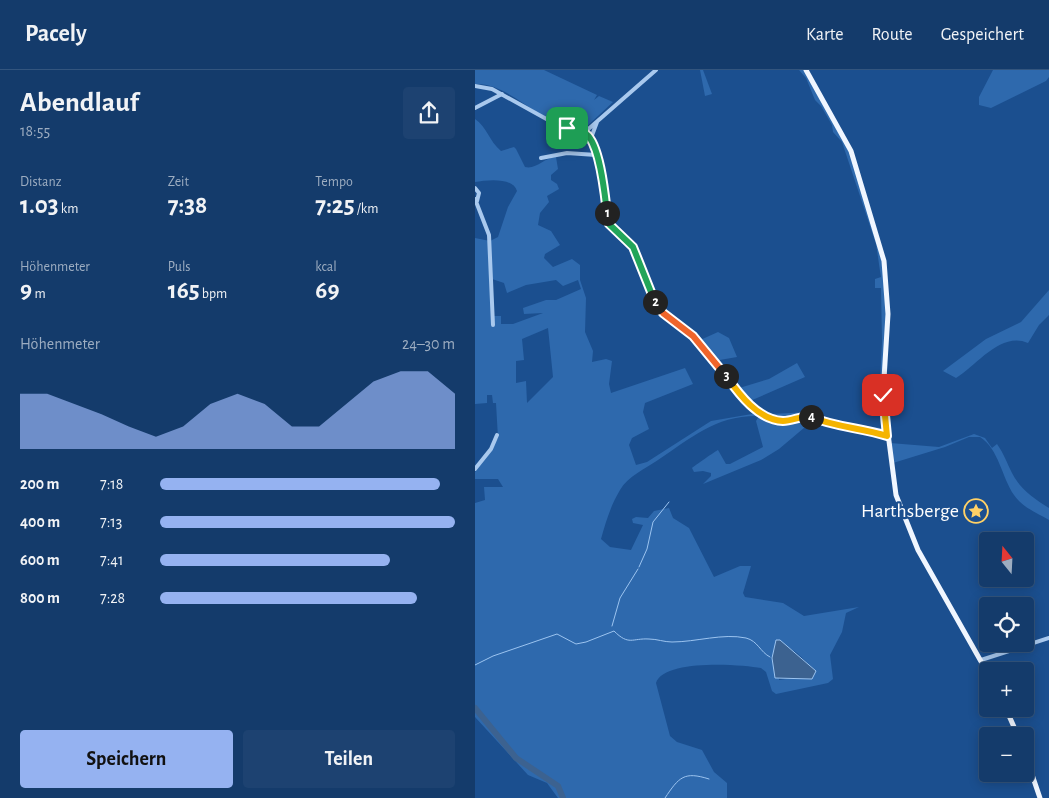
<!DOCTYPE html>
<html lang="de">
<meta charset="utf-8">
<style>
:root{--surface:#143b6b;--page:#1d4271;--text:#f1f3f6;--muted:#9dadc1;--line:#33557e;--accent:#95b2f1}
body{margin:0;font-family:"Alegreya Sans",sans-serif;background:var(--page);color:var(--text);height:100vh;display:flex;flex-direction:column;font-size:19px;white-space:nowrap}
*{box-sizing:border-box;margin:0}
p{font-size:16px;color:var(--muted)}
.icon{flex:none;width:28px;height:28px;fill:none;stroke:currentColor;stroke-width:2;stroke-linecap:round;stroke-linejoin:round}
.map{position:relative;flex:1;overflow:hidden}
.panel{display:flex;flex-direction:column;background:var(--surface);width:475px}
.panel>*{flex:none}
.needle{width:32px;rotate:342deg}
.buttons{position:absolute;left:504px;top:462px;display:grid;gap:10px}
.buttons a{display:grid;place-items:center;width:55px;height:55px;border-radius:5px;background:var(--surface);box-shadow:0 2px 12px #0003,0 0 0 1px var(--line);font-size:25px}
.pin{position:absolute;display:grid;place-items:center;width:42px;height:42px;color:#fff;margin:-21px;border-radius:10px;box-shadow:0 2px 8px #0006}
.km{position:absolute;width:25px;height:25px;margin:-12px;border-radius:50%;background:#222;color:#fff;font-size:14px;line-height:25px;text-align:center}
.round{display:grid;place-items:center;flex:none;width:52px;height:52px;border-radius:5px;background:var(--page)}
.summary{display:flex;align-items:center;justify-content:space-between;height:85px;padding:0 20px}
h1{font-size:28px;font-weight:600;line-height:38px}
.stats{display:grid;grid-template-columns:repeat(3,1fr);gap:8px;height:85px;padding:5px 20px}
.stats div{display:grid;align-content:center}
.stats b{font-size:25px;font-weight:600}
.stats small{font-size:14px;font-weight:400}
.stats p{font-size:14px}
.chart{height:140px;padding:10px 20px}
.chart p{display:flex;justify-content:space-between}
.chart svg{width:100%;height:90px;margin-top:5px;fill:var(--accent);opacity:.7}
.primary-button{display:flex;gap:10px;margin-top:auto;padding:10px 20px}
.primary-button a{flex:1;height:58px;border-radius:5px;background:var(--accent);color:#111;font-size:20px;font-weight:600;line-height:58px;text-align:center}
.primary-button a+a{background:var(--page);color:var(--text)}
ul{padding:0 20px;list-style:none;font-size:16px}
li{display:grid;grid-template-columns:80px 60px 1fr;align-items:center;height:38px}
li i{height:12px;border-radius:6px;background:var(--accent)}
header{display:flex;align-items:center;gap:30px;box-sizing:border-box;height:70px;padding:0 25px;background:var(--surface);border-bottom:1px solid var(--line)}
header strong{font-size:24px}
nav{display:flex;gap:28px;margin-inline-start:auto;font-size:18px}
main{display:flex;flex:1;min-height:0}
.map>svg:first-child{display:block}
.green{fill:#2e69ad;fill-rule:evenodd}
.water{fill:#3c6290;stroke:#9cc4f0}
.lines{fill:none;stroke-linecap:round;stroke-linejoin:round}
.stream{stroke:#9cc4f0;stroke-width:1}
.river{stroke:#3c6290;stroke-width:6}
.minor{stroke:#a9c9ee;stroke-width:4}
.major{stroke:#f0f6ff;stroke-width:5}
.split-1-casing{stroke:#fff;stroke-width:10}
.split-2-casing{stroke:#fff;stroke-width:10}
.split-3-casing{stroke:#fff;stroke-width:10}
.split-4-casing{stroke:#fff;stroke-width:10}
.split-5-casing{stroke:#fff;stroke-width:10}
.split-1{stroke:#22a559;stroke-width:6}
.split-2{stroke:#22a559;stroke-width:6}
.split-3{stroke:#f0652b;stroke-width:6}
.split-4{stroke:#f5b400;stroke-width:6}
.split-5{stroke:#f5b400;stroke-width:6}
.labels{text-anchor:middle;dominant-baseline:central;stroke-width:4.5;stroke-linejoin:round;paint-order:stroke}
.poi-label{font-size:20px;fill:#fff;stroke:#1b4f8f;text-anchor:end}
</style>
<header>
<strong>Pacely</strong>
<nav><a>Karte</a><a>Route</a><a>Gespeichert</a></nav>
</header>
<main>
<section class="panel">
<div class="summary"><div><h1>Abendlauf</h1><p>18:55</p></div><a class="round"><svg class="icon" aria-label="share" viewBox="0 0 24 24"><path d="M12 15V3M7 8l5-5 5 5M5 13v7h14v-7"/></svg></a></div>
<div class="stats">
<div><p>Distanz</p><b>1.03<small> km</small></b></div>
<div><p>Zeit</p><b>7:38</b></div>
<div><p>Tempo</p><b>7:25<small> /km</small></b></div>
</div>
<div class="stats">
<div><p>Höhenmeter</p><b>9<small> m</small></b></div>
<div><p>Puls</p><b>165<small> bpm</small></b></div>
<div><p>kcal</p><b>69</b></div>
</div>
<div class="chart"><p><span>Höhenmeter</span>24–30 m</p>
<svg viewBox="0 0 160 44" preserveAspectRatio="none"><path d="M0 44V17L10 17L20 22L30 27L40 33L50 38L60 33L70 22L80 17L90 22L100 33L110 33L120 22L130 11L140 6L150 6L160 17V44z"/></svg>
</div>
<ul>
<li><b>200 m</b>7:18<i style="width:95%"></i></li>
<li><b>400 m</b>7:13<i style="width:100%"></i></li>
<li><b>600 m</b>7:41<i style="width:78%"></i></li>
<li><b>800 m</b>7:28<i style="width:87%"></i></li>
</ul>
<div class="primary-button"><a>Speichern</a><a>Teilen</a></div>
</section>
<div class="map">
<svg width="574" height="728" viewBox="0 0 574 728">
<rect width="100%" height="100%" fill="#1b4f8f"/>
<path class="green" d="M0 0H69L122 25 119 30 124 26 138 32 108 60C94 57 80 52 67 45 47 34 25 13 0 14Z
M225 0H228L237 24 230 26Z
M324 0H331L371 70 405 175 413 244 409 310 413 369 389 361 336 352 304 379 286 390 228 414 236 406V403L228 401 219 402 217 398C219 396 241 381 243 380L251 394H255L288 377 281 351 284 346C241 345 216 368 183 390 170 399 153 406 145 420 136 435 131 451 126 469L135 477 156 480 168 455 158 453 157 449 161 447 173 448 179 441 194 438 198 448 214 458 239 507 265 496H276L268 523 270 527 308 533 329 546 384 537 371 543 367 562 355 585 358 609 353 613 301 624 297 621 291 602 286 598C265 594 188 589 181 613L195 666 202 672 227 680 239 702 252 713V728H83L72 713 53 705 0 647V433L10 430 9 417H28L23 409H0V402L23 368 21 333H18L17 325H12V333L0 334V168L15 171 23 167 33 137 42 121C38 107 12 110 0 112V49C12 57 14 71 26 81L39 77 41 79 50 97C61 100 70 87 81 87L83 99 76 105V110L82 114 84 119 72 126 74 132 65 143 63 155 76 161 85 175 70 184 69 188 78 197 97 189 105 195V210L111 228 110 262 118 281 117 292 131 289 137 291 134 314 136 323 210 298 218 314 170 333 168 342 174 359 157 368 154 375 161 395 172 392 236 351 277 344 276 337 261 319 294 309 322 293 330 307 275 331 288 341 296 344 335 342 353 351 406 358 404 332 407 272 406 218H400V209L406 207C404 195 403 186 401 174L367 72 358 62 357 55 346 36 340 30 331 8ZM17 209 29 213 32 223 51 215 81 210 88 216 103 210 106 219 81 230H71L48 238 49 244 68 243 38 254H26V246H19ZM73 258 78 307 52 333 51 311 41 313V291L49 290 47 269ZM302 570 322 583 341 601 324 607 304 610Z
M518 0H574V7L571 11 516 38 504 35V27Z
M574 220V245L564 255 553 273C526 261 502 295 481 308L468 301 511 269 546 252Z
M243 262 254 268 262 287 239 291 223 271Z
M499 364 510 368 517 378 522 374C529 384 532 393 537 403 545 419 559 429 574 438V450C562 443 547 437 539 425 527 408 524 379 505 367H494L470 377 418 393 415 373 464 377Z"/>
<path class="water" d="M301 570H305L341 601 337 609 300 608 297 588Z"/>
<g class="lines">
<path class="stream" d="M164 497 172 479 178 452 194 432
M137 556 145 528 163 499
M0 595 18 586 82 564 101 574 111 572 139 561C154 576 157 568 174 569 182 569 189 572 197 572 221 572 248 563 271 568 283 571 285 582 295 587
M190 728C204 707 209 701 234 709"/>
<path class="river" d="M0 638 41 688 83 716 88 728"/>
<path class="minor" d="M0 16 17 19 75 51 110 62
M0 38 27 24
M110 62 119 77 134 154 158 177 176 226 183 238 218 266 265 325 292 347 312 351 332 346 353 353 395 360 412 366
M110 62 181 0
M116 68 122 52
M66 88 92 83 121 85
M0 118 4 123 2 131
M0 129 14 165 18 255
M0 399 16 379 22 365
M506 590 574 568"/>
<path class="major" d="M331 0 376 81 409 191 413 244 408 325 421 425 443 480 512 602
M531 639 543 666
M550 684 565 728"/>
</g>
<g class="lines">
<g class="split-1-casing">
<path id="split-1" d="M92 58C98 60 106 60 111 64 125 74 130 126 132 143"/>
</g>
<g class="split-2-casing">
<path id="split-2" d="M132 143 134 154 158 177 180 232"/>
</g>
<g class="split-3-casing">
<path id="split-3" d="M180 232 188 243 218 266 251 306"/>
</g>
<g class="split-4-casing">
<path id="split-4" d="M251 306C264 324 283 350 308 351 318 351 327 345 336 347"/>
</g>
<g class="split-5-casing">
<path id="split-5" d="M336 347C360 357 387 358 412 366L408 325"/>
</g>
<use href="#split-1" class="split-1"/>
<use href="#split-2" class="split-2"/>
<use href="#split-3" class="split-3"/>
<use href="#split-4" class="split-4"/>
<use href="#split-5" class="split-5"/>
</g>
<defs>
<g id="sight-ring" transform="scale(1.25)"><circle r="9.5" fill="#1b4f8f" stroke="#ffd166" stroke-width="1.5"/><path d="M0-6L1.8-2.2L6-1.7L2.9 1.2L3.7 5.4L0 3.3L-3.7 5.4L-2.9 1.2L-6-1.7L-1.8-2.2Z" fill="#ffd166"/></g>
</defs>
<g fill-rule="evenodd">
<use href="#sight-ring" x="501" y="441"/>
</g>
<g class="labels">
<g class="poi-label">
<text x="484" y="441">Harthsberge</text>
</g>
</g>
</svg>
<div class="buttons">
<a><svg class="needle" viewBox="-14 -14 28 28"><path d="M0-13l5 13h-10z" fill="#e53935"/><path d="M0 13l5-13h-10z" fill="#9dadc1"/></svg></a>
<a><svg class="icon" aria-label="locate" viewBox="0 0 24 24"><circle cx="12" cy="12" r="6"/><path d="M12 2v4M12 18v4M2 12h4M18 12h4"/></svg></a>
<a>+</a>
<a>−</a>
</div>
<div class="pin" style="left:92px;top:58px;background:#1e9e55"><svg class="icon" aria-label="arrive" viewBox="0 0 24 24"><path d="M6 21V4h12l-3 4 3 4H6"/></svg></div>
<div class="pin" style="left:408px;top:325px;background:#d93025"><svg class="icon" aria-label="check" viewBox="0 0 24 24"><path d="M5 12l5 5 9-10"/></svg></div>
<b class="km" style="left:132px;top:143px">1</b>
<b class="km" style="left:180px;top:232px">2</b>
<b class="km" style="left:251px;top:306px">3</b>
<b class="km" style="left:336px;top:347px">4</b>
</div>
</main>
